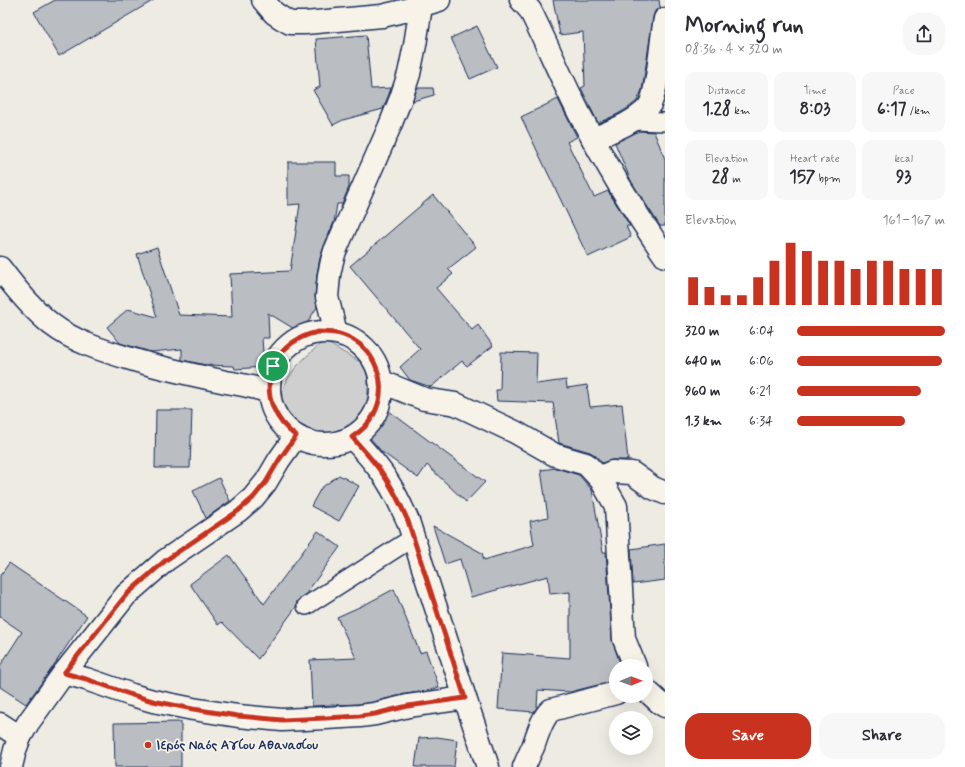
<!DOCTYPE html>
<meta charset="utf-8">
<style>
:root{--surface:#fff;--page:#f7f7f7;--text:#2b2b33;--muted:#7c7c81;--accent:#c8321e}
body{margin:0;font-family:Mynerve,sans-serif;background:var(--page);color:var(--text);height:100vh;display:flex;flex-direction:column;font-size:15px;white-space:nowrap}
*{box-sizing:border-box;margin:0}
p{font-size:13px;color:var(--muted)}
.icon{flex:none;width:22px;height:22px;fill:none;stroke:currentColor;stroke-width:2;stroke-linecap:round;stroke-linejoin:round}
.map{position:relative;flex:1;overflow:hidden}
.sheet{display:flex;flex-direction:column;background:var(--surface);width:300px}
.sheet>*{flex:none}
.needle{width:26px;rotate:89deg}
.tools{position:absolute;left:609px;top:659px;display:grid;gap:8px}
.tools a{display:grid;place-items:center;width:44px;height:44px;border-radius:50%;background:var(--surface);box-shadow:0 4px 16px #0002;font-size:20px}
.pin{position:absolute;display:grid;place-items:center;width:34px;height:34px;color:#fff;margin:-17px;border:2px solid #fff;border-radius:50%;box-shadow:0 1px 4px #0007}
.round{display:grid;place-items:center;flex:none;width:42px;height:42px;border-radius:16px;background:var(--page)}
.overview{display:flex;align-items:center;justify-content:space-between;height:68px;padding:0 20px}
h1{font-size:22px;font-weight:700;line-height:30px}
.stats{display:grid;grid-template-columns:repeat(3,1fr);gap:6px;height:68px;padding:4px 20px}
.stats div{display:grid;align-content:center;border-radius:10px;background:var(--page);text-align:center}
.stats b{font-size:17px;font-weight:700}
.stats small{font-size:11px;font-weight:400}
.stats p{font-size:11px}
.chart{height:112px;padding:8px 20px}
.chart p{display:flex;justify-content:space-between}
.chart svg{width:100%;height:72px;margin-top:4px;stroke:var(--accent);stroke-width:6}
.action{display:flex;gap:8px;margin-top:auto;padding:8px 20px}
.action a{flex:1;height:46px;border-radius:16px;background:var(--accent);color:#fff;font-size:16px;font-weight:700;line-height:46px;text-align:center}
.action a+a{background:var(--page);color:var(--text)}
ul{padding:0 20px;list-style:none;font-size:13px}
li{display:grid;grid-template-columns:64px 48px 1fr;align-items:center;height:30px}
li i{height:10px;border-radius:5px;background:var(--accent)}
main{display:flex;flex:1;min-height:0}
.map>svg:first-child{display:block}
.green{fill:#cfcfcf;stroke:#757f96}
.building{fill:#babdc2;stroke:#1b2f5e}
.lines{fill:none;stroke-linecap:round;stroke-linejoin:round}
.service-casing{stroke:#1b2f5e;stroke-width:20}
.minor-casing{stroke:#1b2f5e;stroke-width:25}
.tertiary-casing{stroke:#1b2f5e;stroke-width:25}
.service{stroke:#f7f3e8;stroke-width:17}
.minor{stroke:#f7f3e8;stroke-width:22}
.tertiary{stroke:#f7f3e8;stroke-width:22}
.route-casing{stroke:#fff;stroke-width:8}
.route{stroke:#c8321e;stroke-width:5}
.poi-dot{fill:#c8321e;stroke:#f7f3e8;stroke-width:1.5}
.labels{text-anchor:middle;dominant-baseline:central;stroke-width:3.5;stroke-linejoin:round;paint-order:stroke}
.poi-label{font-size:13px;font-weight:bold;fill:#1b2f5e;stroke:#f7f3e8;text-anchor:start}
</style>
<main>
<div class="map">
<svg width="665" height="767" viewBox="0 0 665 767">
<rect width="100%" height="100%" fill="#eeebe2"/>
<filter id="ink" filterUnits="userSpaceOnUse"><feTurbulence type="fractalNoise" baseFrequency=".025" numOctaves="2"/><feDisplacementMap in="SourceGraphic" scale="8" xChannelSelector="R" yChannelSelector="G"/><feConvolveMatrix kernelMatrix="1 2 1 2 8 2 1 2 1" color-interpolation-filters="sRGB"/></filter>
<g filter="url(#ink)">
<path class="green" d="M324 341 367 366C368 378 369 398 365 409 364 412 362 414 361 417 360 419 358 423 357 425 355 427 351 429 349 430 319 451 270 428 284 387 291 368 309 354 324 341Z"/>
<path class="building" d="M55 0H154L59 56 34 12Z
M553 0H659L660 7H661L655 11 653 17 646 65 642 90 637 101 628 108 616 115 598 123 581 88 585 86 583 32 560 35Z
M477 26 497 67 470 79 451 38Z
M366 35 371 89 391 88 389 94 383 109 343 120 333 125 313 90 320 87 316 39Z
M417 88H433L434 95 413 101Z
M558 99 577 137 567 142 594 197 608 191 630 226H626L631 237 588 257 521 117Z
M639 131 654 132 665 159V226H660L631 181 615 143Z
M288 162H336V176H349V187L342 204H337L334 222 324 246 320 258 317 274 315 296 317 307 301 333 268 313 269 338H262L264 367 235 369 234 366 206 365 182 360V349L151 352 120 343 107 327 128 309 157 317 137 254 157 247 179 315 232 317 230 274 290 271 300 204 288 205Z
M433 195 476 247 448 269 453 274 436 288 472 330 478 325 493 346 467 366 462 361 431 387 410 380 400 367 420 349 350 266Z
M501 352 537 353 536 384 566 380 567 388 587 385 590 407 622 404 628 460H612L602 463 595 455 590 452 559 443 553 403 497 401 496 390H500Z
M156 410H192L190 468H155Z
M389 411 440 449 485 482 466 502 427 465 418 478 382 452 370 438Z
M556 468 579 475 592 490 603 552H606L612 640 621 666H616V681H613L570 692 538 690 537 707 534 712 498 709 502 653 570 658V592L550 594 548 576 471 597 460 559 445 564 433 526 482 553 484 560 534 545 530 521 548 517 541 470Z
M339 475 359 486 339 521 311 506 321 488Z
M219 478 230 501 206 518 193 491Z
M318 531 340 547 305 595 297 601 296 607 258 659 222 622 218 625 190 584 229 555 264 604Z
M665 544V580L633 584 631 549Z
M9 563 87 616 50 671 26 704 0 687V666L22 632 0 617V576Z
M394 589 420 653 426 651 439 687 428 691 405 694 373 702 359 704 312 706 310 660 356 658 337 617 366 604Z
M181 722V767H115L114 723Z
M437 737 457 740 454 767H415L419 738Z"/>
<g class="lines">
<g class="service-casing">
<path id="service" d="M632 121 665 122
M306 606 414 537"/>
</g>
<g class="minor-casing">
<path id="minor" d="M593 139C611 131 632 124 647 109 658 98 661 37 665 19
M0 268C15 288 31 308 51 324 74 342 104 351 131 359 163 369 194 375 226 382 239 384 252 387 265 390L269 391
M269 388a56 56 0 1 1 112 0a56 56 0 1 1-112 0Z
M336 333 327 297 329 275 332 261 335 251 389 128 401 98 409 74 415 45 421 6
M380 381 424 399 456 404 515 432 555 455 586 464 601 480 616 506 624 639 635 666
M352 437C364 451 378 465 388 482 396 494 402 508 408 521L465 698
M601 480 605 475 612 472 632 473 653 488 665 493
M64 673 126 595 166 560 238 511 253 498 266 482 279 460 296 436
M646 690 659 702 665 706
M0 724 20 737
M524 767C527 760 530 753 533 747 538 734 541 719 551 710L616 693"/>
</g>
<g class="tertiary-casing">
<path id="tertiary" d="M263 0 274 13 283 19 290 23H305L382 16 403 11 439 0
M521 0 530 10C547 44 562 80 580 115 605 163 634 211 665 256
M11 767 15 750 20 737 28 723 64 673 86 679 132 695 153 701 193 709 238 716 282 720 326 718 360 716 375 714 408 706 465 698 488 767"/>
</g>
<use href="#service" class="service"/>
<use href="#minor" class="minor"/>
<use href="#tertiary" class="tertiary"/>
</g>
</g>
<g class="lines" filter="url(#ink)">
<g class="route-casing">
<path id="route" d="M318 332C327 332 335 332 343 335 376 347 390 385 373 416 368 425 360 432 352 437 364 451 378 465 388 482 396 494 402 508 408 521L465 698 408 706 375 714 360 716 326 718 282 720 238 716 193 709 153 701 132 695 86 679 64 673 126 595 166 560 238 511 253 498 266 482 279 460 296 436C252 404 264 343 318 332Z"/>
</g>
<use href="#route" class="route"/>
</g>
<circle class="poi-dot" cx="148" cy="745" r="4"/>
<g class="labels">
<g class="poi-label">
<text x="156" y="745">Ιερός Ναός Αγίου Αθανασίου</text>
</g>
</g>
</svg>
<div class="tools">
<a><svg class="needle" viewBox="-14 -14 28 28"><path d="M0-13l5 13h-10z" fill="#e53935"/><path d="M0 13l5-13h-10z" fill="#7c7c81"/></svg></a>
<a><svg class="icon" aria-label="layers" viewBox="0 0 24 24"><path d="M12 4l9 5-9 5-9-5zM3 14l9 5 9-5"/></svg></a>
</div>
<div class="pin" style="left:273px;top:366px;background:#1e9e55"><svg class="icon" aria-label="arrive" viewBox="0 0 24 24"><path d="M6 21V4h12l-3 4 3 4H6"/></svg></div>
</div>
<section class="sheet">
<div class="overview"><div><h1>Morning run</h1><p>08:36 · 4 × 320 m</p></div><a class="round"><svg class="icon" aria-label="share" viewBox="0 0 24 24"><path d="M12 15V3M7 8l5-5 5 5M5 13v7h14v-7"/></svg></a></div>
<div class="stats">
<div><p>Distance</p><b>1.28<small> km</small></b></div>
<div><p>Time</p><b>8:03</b></div>
<div><p>Pace</p><b>6:17<small> /km</small></b></div>
</div>
<div class="stats">
<div><p>Elevation</p><b>28<small> m</small></b></div>
<div><p>Heart rate</p><b>157<small> bpm</small></b></div>
<div><p>kcal</p><b>93</b></div>
</div>
<div class="chart"><p><span>Elevation</span>161–167 m</p>
<svg viewBox="0 0 160 44" preserveAspectRatio="none"><path d="M5 44V27M15 44V33M25 44V38M35 44V38M45 44V27M55 44V17M65 44V6M75 44V11M85 44V17M95 44V17M105 44V22M115 44V17M125 44V17M135 44V22M145 44V22M155 44V22"/></svg>
</div>
<ul>
<li><b>320 m</b>6:04<i style="width:100%"></i></li>
<li><b>640 m</b>6:06<i style="width:98%"></i></li>
<li><b>960 m</b>6:21<i style="width:84%"></i></li>
<li><b>1.3 km</b>6:34<i style="width:73%"></i></li>
</ul>
<div class="action"><a>Save</a><a>Share</a></div>
</section>
</main>
